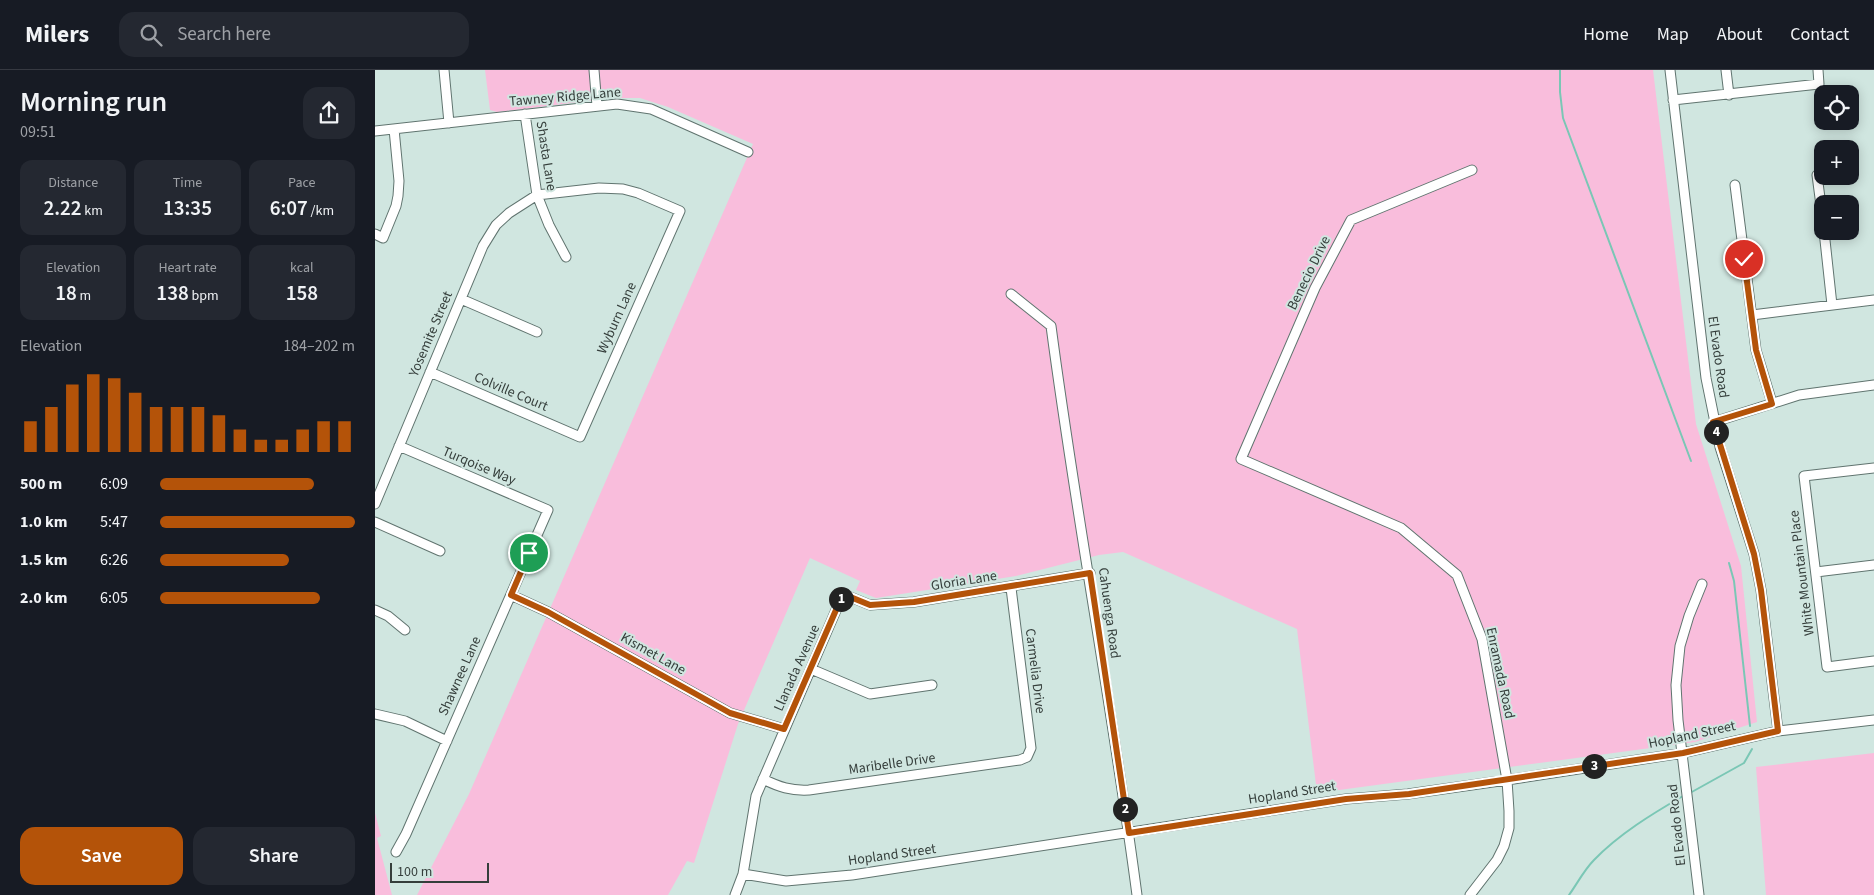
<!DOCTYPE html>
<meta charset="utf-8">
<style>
:root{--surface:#171b24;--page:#242831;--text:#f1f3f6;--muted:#9ea1a6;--line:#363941;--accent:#b45309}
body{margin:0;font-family:"Source Sans 3",sans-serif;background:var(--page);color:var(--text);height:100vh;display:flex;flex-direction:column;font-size:19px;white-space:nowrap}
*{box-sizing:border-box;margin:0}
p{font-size:16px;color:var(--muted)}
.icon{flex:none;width:28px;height:28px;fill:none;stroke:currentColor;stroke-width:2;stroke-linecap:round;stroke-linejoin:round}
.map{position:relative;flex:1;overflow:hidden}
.details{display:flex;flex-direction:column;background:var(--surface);width:375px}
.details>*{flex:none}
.tools{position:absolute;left:1439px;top:15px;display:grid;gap:10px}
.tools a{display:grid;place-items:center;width:45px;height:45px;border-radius:10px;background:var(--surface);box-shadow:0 2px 12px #0003;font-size:25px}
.scale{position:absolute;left:15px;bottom:12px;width:99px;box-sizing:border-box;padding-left:5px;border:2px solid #353e3b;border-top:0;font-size:14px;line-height:18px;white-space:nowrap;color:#353e3b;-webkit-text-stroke:4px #d0e6e0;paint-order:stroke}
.pin{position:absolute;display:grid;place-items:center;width:42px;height:42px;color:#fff;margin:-21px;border:2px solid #fff;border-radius:50%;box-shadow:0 1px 5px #0007}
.km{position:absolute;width:25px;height:25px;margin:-12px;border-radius:50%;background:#222;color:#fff;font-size:14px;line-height:25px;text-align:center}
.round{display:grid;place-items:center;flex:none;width:52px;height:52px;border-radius:15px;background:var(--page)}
.overview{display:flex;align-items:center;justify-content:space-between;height:85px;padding:0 20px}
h1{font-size:28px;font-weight:600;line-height:38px}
.figures{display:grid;grid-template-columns:repeat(3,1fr);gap:8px;height:85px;padding:5px 20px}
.figures div{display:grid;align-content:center;border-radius:12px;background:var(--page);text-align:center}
.figures b{font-size:21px;font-weight:600}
.figures small{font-size:14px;font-weight:400}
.figures p{font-size:14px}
.chart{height:140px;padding:10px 20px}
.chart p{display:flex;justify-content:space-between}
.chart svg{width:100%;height:90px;margin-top:5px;stroke:var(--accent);stroke-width:6}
.primary-button{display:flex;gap:10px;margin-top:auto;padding:10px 20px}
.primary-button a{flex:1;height:58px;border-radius:15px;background:var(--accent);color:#fff;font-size:20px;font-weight:600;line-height:58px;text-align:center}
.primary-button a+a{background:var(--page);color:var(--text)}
ul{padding:0 20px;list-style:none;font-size:16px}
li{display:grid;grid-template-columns:80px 60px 1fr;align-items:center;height:38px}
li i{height:12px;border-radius:6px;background:var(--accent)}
header{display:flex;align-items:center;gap:30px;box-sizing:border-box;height:70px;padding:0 25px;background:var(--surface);border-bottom:1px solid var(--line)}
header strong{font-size:24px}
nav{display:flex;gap:28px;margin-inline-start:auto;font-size:18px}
.search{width:350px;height:45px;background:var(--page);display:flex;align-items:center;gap:12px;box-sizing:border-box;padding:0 18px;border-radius:15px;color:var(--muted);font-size:19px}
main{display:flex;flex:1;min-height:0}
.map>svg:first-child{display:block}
.green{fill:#f9bddc}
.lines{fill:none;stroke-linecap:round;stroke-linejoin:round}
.stream{stroke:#7ac7b5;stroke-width:2}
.minor-casing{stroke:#60746f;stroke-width:11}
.minor{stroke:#fff;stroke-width:9}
.route-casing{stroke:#fff;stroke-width:10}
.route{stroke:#b45309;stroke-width:6}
.labels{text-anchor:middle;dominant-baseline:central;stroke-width:4;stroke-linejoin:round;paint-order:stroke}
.street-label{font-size:14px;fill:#353e3b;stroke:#d0e6e0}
</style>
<header>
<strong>Milers</strong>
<div class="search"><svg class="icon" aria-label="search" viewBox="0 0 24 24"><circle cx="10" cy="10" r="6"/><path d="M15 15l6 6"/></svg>Search here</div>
<nav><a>Home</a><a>Map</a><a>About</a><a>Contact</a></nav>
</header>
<main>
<section class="details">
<div class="overview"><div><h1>Morning run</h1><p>09:51</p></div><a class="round"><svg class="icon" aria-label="share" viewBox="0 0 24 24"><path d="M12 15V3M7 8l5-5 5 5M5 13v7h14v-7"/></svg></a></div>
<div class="figures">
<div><p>Distance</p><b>2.22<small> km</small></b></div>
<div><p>Time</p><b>13:35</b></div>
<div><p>Pace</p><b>6:07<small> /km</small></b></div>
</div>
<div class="figures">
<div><p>Elevation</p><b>18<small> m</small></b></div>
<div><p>Heart rate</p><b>138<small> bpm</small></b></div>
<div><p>kcal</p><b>158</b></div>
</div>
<div class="chart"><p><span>Elevation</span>184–202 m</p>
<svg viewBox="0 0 160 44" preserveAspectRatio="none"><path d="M5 44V29M15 44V22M25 44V11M35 44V6M45 44V8M55 44V15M65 44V22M75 44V22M85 44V22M95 44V26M105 44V33M115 44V38M125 44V38M135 44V33M145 44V29M155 44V29"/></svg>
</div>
<ul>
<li><b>500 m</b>6:09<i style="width:79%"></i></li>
<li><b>1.0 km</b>5:47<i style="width:100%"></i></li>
<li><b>1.5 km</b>6:26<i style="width:66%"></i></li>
<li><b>2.0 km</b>6:05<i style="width:82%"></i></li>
</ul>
<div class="primary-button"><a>Save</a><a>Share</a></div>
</section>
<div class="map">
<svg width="1499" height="825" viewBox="0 0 1499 825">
<rect width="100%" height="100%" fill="#d0e6e0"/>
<path class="green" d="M110 0H1278L1321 354 1366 496 1382 652 1320 672 942 723 922 559 748 482 724 485 641 506 501 528 481 520 485 511 435 488 363 654 319 793 312 791 293 825H42L94 724 378 74 293 37 265 28H236L122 42 115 40Z
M1499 683V825H1391L1381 697Z
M0 743 6 766 2 768 17 825H0Z"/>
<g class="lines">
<path class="stream" d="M1185 0V22L1188 48 1316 391
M1354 493 1359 511 1375 656
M1315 723 1369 693 1377 679
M1194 825C1202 814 1209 800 1219 790 1244 764 1277 744 1308 726"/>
<g class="minor-casing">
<path id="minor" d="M69 0 74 53
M219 0 222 36
M1295 0 1331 308 1345 377 1379 484 1386 520 1403 661
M1351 0 1354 25
M1298 30 1444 14 1443 0
M150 44 162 125 174 155 191 187
M0 61 242 34 276 39 373 82
M1442 105 1448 151
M1360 115 1381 280 1397 333
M1449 161 1457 235
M0 164 8 168 21 136 23 126 24 111 19 59
M636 224 676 256C701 446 737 635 762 825
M86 229 162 262
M1377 245 1499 230
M1339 352 1424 325 1499 315
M1499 398 1429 406 1452 597 1499 591
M0 434 108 176 121 155 134 143 162 125 224 118 248 119 263 123 305 141 205 367 55 302
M0 452 65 481
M1441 502 1499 495
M136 525 173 542 355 643 409 659
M0 540 13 546 30 560
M436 599 495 624 557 615
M0 644 30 651 72 671
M388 709C404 717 416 721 434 720L645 690 652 687 656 678 636 518
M21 782 31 764 173 440 24 376
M368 804 411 811 477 805 971 729 1033 724 1132 710 1308 683 1403 661 1499 650
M360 825 368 804 381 726 468 524 495 535 539 532 715 503
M1095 825 1122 790 1129 776 1134 758V741L1132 710 1107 569 1082 505 1026 458 866 389 940 218 976 150 1097 100
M1324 825 1303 650 1301 615 1305 576 1314 546 1327 514"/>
</g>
<use href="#minor" class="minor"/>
</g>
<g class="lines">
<g class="route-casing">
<path id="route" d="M154 483 136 525 173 542 355 643 409 659 468 524 495 535 539 532 715 503 754 763 971 729 1034 724 1308 683 1403 661 1386 520 1379 484 1338 352 1397 334 1381 280 1369 189"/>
</g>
<use href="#route" class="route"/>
</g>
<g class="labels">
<g class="street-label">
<text transform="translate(190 27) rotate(-5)">Tawney Ridge Lane</text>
<text transform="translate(171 86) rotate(81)">Shasta Lane</text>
<text transform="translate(934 203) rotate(-64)">Benecio Drive</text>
<text transform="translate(242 248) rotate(-66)">Wyburn Lane</text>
<text transform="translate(56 264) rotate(-67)">Yosemite Street</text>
<text transform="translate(1343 287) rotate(82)">El Evado Road</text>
<text transform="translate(136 322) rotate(23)">Colville Court</text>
<text transform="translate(104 396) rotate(23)">Turqoise Way</text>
<text transform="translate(1427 503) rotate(-97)">White Mountain Place</text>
<text transform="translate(589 511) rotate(-9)">Gloria Lane</text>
<text transform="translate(734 543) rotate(82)">Cahuenga Road</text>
<text transform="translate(278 584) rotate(29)">Kismet Lane</text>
<text transform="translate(422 598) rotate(-66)">Llanada Avenue</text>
<text transform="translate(660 601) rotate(83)">Carmelia Drive</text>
<text transform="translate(1125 603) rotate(78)">Enramada Road</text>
<text transform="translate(85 606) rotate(-66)">Shawnee Lane</text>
<text transform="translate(1317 665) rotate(-12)">Hopland Street</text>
<text transform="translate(517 694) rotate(-8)">Maribelle Drive</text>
<text transform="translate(917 723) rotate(-9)">Hopland Street</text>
<text transform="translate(1302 755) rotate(-96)">El Evado Road</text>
<text transform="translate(517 785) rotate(-8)">Hopland Street</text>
</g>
</g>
</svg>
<div class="tools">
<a><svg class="icon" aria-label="locate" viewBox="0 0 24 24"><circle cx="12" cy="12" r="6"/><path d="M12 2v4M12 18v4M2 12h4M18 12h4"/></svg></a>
<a>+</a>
<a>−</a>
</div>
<div class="scale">100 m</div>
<div class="pin" style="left:154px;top:483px;background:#1e9e55"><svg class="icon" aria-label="arrive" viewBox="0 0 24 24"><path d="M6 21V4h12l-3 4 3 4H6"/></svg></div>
<div class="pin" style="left:1369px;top:189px;background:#d93025"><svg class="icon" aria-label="check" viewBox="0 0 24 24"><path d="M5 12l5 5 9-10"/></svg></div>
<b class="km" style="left:466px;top:529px">1</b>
<b class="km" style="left:750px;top:739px">2</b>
<b class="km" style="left:1219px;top:696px">3</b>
<b class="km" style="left:1341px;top:362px">4</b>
</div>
</main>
